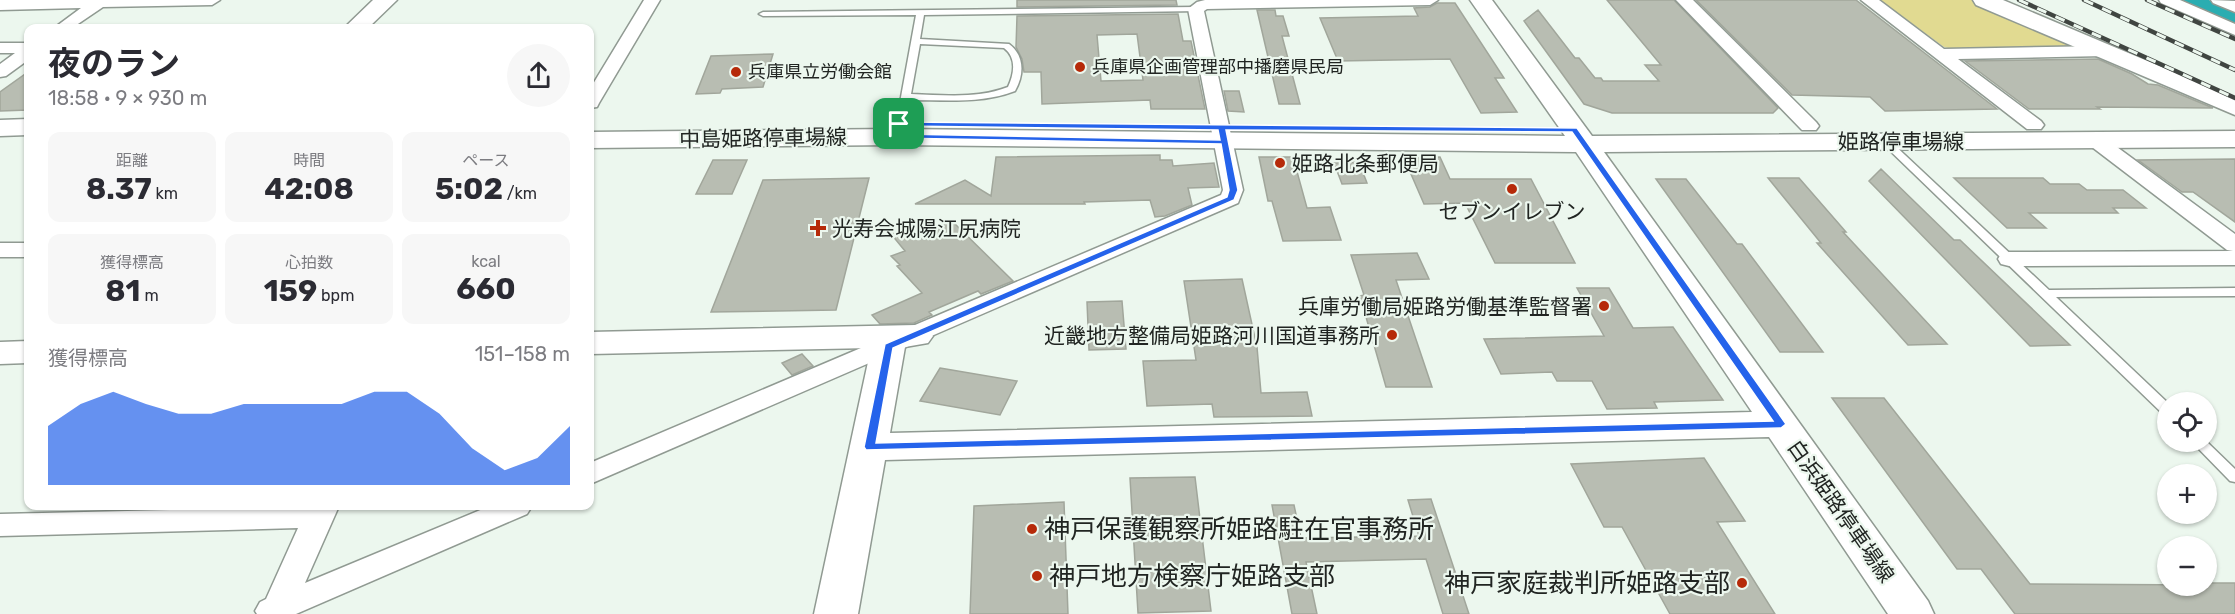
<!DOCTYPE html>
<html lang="ja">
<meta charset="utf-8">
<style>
:root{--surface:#fff;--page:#f7f7f7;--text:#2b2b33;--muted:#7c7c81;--accent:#2563eb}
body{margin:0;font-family:Rubik,"Noto Sans JP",sans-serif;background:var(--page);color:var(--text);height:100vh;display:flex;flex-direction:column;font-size:22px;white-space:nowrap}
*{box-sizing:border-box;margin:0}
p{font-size:20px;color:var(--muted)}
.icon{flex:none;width:33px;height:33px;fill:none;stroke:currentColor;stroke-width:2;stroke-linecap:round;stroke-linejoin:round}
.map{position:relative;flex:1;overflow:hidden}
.side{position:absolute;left:24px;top:24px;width:570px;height:486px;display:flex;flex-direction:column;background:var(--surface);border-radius:12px;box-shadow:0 2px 4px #0004}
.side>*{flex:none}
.buttons{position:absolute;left:2157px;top:392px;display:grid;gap:12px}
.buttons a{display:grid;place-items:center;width:60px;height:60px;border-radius:50%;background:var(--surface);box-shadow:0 2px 4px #0004;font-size:30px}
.pin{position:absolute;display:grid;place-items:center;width:51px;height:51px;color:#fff;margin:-26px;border-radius:12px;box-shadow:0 3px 9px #0006}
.round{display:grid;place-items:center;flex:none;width:63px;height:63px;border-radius:32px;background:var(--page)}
.summary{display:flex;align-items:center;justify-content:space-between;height:102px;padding:0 24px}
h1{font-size:33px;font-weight:700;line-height:45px}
.figures{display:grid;grid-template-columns:repeat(3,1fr);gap:9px;height:102px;padding:6px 24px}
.figures div{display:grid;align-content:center;border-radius:12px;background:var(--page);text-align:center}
.figures b{font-size:30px;font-weight:700}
.figures small{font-size:16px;font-weight:400}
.figures p{font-size:16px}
.chart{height:168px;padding:12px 24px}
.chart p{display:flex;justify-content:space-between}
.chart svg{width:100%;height:108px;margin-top:6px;fill:var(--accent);opacity:.7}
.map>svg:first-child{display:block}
.green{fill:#e1da91}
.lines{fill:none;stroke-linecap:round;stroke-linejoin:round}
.river{fill:#2aadb1;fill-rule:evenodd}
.building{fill:#b8bdb2;stroke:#a1a69b;stroke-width:1.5;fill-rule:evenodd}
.lane-casing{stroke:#909a92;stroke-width:3}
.street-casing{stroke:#909a92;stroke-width:3}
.secondary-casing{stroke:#909a92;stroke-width:3}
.lane{fill:#fff;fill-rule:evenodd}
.street{fill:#fff;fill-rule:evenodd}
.secondary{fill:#fff;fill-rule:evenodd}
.rail-casing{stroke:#404541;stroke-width:4.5}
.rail{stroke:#ecf7ee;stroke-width:3;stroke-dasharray:10;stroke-linecap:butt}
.route{fill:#2563eb;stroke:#fff;stroke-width:1.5;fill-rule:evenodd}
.poi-dot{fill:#b62a09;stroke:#ecf7ee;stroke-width:2}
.labels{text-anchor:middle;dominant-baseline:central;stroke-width:4.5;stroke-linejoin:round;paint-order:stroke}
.far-poi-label{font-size:18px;fill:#212522;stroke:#ecf7ee;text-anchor:start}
.street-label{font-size:21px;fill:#212522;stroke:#ecf7ee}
.poi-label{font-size:21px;fill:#212522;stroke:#ecf7ee;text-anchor:start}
.near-poi-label{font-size:26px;fill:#212522;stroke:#ecf7ee;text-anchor:start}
</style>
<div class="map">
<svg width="2235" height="614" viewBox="0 0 2235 614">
<rect width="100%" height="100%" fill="#ecf7ee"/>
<path class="green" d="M1880 0H1976L2077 48 1956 50 1944 47Z"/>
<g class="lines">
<path class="river" d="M2171 0H2209L2235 11V31L2175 6Z"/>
</g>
<path class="building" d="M1017 0H1176L1177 5 1017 7Z
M1607 0H1674L1778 108 1773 113H1612L1584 104 1524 21 1538 10 1575 58H1579L1595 78H1601L1603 81H1659L1645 65H1661Z
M1696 0H1856L1997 109 1885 111 1870 97 1792 95Z
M1437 3H1455L1504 78H1495L1517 112 1481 113 1450 59 1338 61 1320 18 1418 16 1414 8 1430 7Z
M1257 10H1275L1276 16H1283L1289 36H1282L1300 104H1279Z
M1178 14 1183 41H1191L1205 109H1151L1150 100 1042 104 1041 72H1024L1022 59 1016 47 1017 16ZM1137 34 1143 80 1101 81 1097 35Z
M773 54 763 87 722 89 720 93 696 94 711 56Z
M2098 59 2132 74 2148 84 2158 85 2213 108 2097 107 2100 109H2029L1965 61Z
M28 72V110L0 111V92Z
M1224 91H1239L1244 112 1228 111Z
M1160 155V160H1172L1173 166 1214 163 1219 187 1188 188 1192 205 1165 216 1155 217 1150 200 1084 202 1085 204H915L965 180 991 196 996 157Z
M1259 157H1293L1307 208 1330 207 1341 240 1283 241 1272 201H1268Z
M1440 157 1450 179H1531L1575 263H1495L1465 203 1424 204 1404 158Z
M2235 159V222L2193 192H2182L2138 160Z
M713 160H747L732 194H696Z
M1359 162 1367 183 1342 184 1334 163Z
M1881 169 1954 240H1960L2070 345 2030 346 1869 181Z
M869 178 836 310 711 312 763 180Z
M1768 178H1799L1846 232H1843L1947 344 1908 345 1817 243H1821Z
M1954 178H2043L2050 184H2079L2087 190H2123L2146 208H2113L2118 213H2029L2046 228H2007Z
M1656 179H1686L1737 244H1742L1823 352H1780Z
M952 221 1013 281 981 294 978 291 929 312 932 315 914 323 880 324 872 315 922 293 897 266 900 265 891 256 905 251 891 234 910 228 916 233Z
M1417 253 1429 279 1396 280 1432 387H1386L1360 296 1364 295 1351 255Z
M1242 279 1257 347 1261 393 1307 392 1312 416 1214 417 1212 404 1147 406 1143 361 1196 360 1184 281Z
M1577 288H1609L1633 328 1673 327 1723 400 1654 402 1657 408 1607 409 1592 381H1557L1552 372 1501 374 1484 339 1604 336Z
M1122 301 1126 349 1089 350 1087 302Z
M802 354 813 366 792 375 782 363Z
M940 368 1017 381 1000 415 920 401Z
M1832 398H1884L2030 584 2206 585V583H2235V614H2015L1981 569H1957Z
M1704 458 1745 521 1717 522 1775 614H1670L1622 527H1604L1571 464Z
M1195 477 1211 611 1138 613 1130 478Z
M1431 499 1469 614H1443L1426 559 1306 562 1317 614H1292L1272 505H1294L1301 538 1419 536 1408 500Z
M1064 502 1068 614H970L974 506Z"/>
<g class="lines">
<g class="lane-casing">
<path id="lane" d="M1196 7H1199V11L924 15 920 39 1009 44C1025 56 1024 75 1015 91 981 104 946 100 910 100L901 137 896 140 891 137 901 97 916 15 763 16 759 14 763 12ZM920 44 1004 48C1017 58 1014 74 1008 87 977 99 944 95 911 94Z
M1886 139 1889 140 2049 290 2235 288V296L2056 297 2168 403V415L2163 414 1883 144V140Z
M2191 441H2206L2235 469V482L2230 481Z"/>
</g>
<g class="street-casing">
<path id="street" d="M0 0H220L212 5 103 7 72 28H54L81 8 0 10Z
M644 0H660L599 103 597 107 590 108V89Z
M1205 0H1438L1430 5 1207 9 1204 11 1243 190 1238 203 590 484V463L1221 195 1223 190 1188 9 1197 2Z
M1676 0H1693L1816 122 1819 126 1816 130H1802Z
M1861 0H1879L1944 49 2105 46 2111 47 2114 51 2111 55 2105 56 1958 59 2041 121 2044 125 2041 129H2027Z
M2159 0H2180L2235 24V35L2161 3Z
M2211 0 2235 1V12L2213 3Z
M0 43H28V60L6 76 0 77V64L15 53H0Z
M2095 134 2102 136 2235 234V265L2009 266 2001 264 1998 259 2001 254 2009 252 2233 251 2227 250 2088 144 2085 140 2088 136Z
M0 243H28V257H0Z
M339 506 305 583 490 506H532L527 514 296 614H257L255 611 260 602 266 599 298 528 0 536V514Z"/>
</g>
<g class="secondary-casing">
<path id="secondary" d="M373 0H397L368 28H344Z
M1470 0H1492L1592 136 2235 131V147L1604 152 1928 601 1934 614H1888L1769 437 885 460 858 614H814L871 348 590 354V332L916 325 928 329 933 336 928 343 905 347 890 433 1752 412 1576 152 896 145 590 148V132L896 129 1565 136Z
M1973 0H2003L2235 98V115L1976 5Z
M28 119V135L0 136V120Z
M28 341V363L0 364V342Z"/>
</g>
<use href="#lane" class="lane"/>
<use href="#street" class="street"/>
<use href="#secondary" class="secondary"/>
<g class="rail-casing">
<path id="rail" d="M2019 0 2235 98
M2084 0 2235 70
M2147 0 2235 39"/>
</g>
<use href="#rail" class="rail"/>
</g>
<path class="route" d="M899 122 1577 128 1786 424 1781 428 866 450 864 447 885 344 1227 197 1229 190 1221 144 893 138 896 124ZM903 126 1218 130 1220 140 901 134ZM1226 130 1572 132 1773 421 876 443 893 348 1234 200 1238 190Z"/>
<g class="poi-dot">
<circle cx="1080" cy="67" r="6"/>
<circle cx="736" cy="72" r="6"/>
<circle cx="1280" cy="163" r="6"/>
<circle cx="1512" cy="189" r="6"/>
<path d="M815 219h6v6h6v6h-6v6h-6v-6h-6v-6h6z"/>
<circle cx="1604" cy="306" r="6"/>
<circle cx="1392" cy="335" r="6"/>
<circle cx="1032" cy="529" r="6"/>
<circle cx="1037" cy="576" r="6"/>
<circle cx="1742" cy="583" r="6"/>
</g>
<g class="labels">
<g class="far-poi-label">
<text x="1092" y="67">兵庫県企画管理部中播磨県民局</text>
<text x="748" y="72">兵庫県立労働会館</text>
</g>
<g class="street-label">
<text transform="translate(763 138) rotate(-1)">中島姫路停車場線</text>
<text x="1901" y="141">姫路停車場線</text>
<text transform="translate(1841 511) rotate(55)">白浜姫路停車場線</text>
</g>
<g class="poi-label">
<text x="1292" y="163">姫路北条郵便局</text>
<text x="1512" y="211" text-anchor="middle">セブンイレブン</text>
<text x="832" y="228">光寿会城陽江尻病院</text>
<text x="1592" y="306" text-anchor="end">兵庫労働局姫路労働基準監督署</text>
<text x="1380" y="335" text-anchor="end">近畿地方整備局姫路河川国道事務所</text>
</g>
<g class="near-poi-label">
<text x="1044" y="529">神戸保護観察所姫路駐在官事務所</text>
<text x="1049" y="576">神戸地方検察庁姫路支部</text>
<text x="1730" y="583" text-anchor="end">神戸家庭裁判所姫路支部</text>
</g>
</g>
</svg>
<div class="buttons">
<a><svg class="icon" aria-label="locate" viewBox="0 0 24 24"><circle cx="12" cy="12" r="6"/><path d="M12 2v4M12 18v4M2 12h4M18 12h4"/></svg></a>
<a>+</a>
<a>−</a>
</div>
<div class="pin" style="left:899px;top:124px;background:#1e9e55"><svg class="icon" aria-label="arrive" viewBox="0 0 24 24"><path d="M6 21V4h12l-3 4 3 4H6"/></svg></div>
<section class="side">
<div class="summary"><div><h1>夜のラン</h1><p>18:58 · 9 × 930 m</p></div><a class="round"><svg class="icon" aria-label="share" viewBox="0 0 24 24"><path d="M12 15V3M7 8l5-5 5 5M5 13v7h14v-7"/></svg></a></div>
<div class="figures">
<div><p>距離</p><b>8.37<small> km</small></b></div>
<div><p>時間</p><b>42:08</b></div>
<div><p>ペース</p><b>5:02<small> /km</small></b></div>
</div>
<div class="figures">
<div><p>獲得標高</p><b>81<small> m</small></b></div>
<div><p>心拍数</p><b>159<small> bpm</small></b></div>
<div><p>kcal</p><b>660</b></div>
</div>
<div class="chart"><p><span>獲得標高</span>151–158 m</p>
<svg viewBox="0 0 160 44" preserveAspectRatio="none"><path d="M0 44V20L10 11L20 6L30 11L40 15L50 15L60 11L70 11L80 11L90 11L100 6L110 6L120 15L130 29L140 38L150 33L160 20V44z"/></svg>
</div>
</section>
</div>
